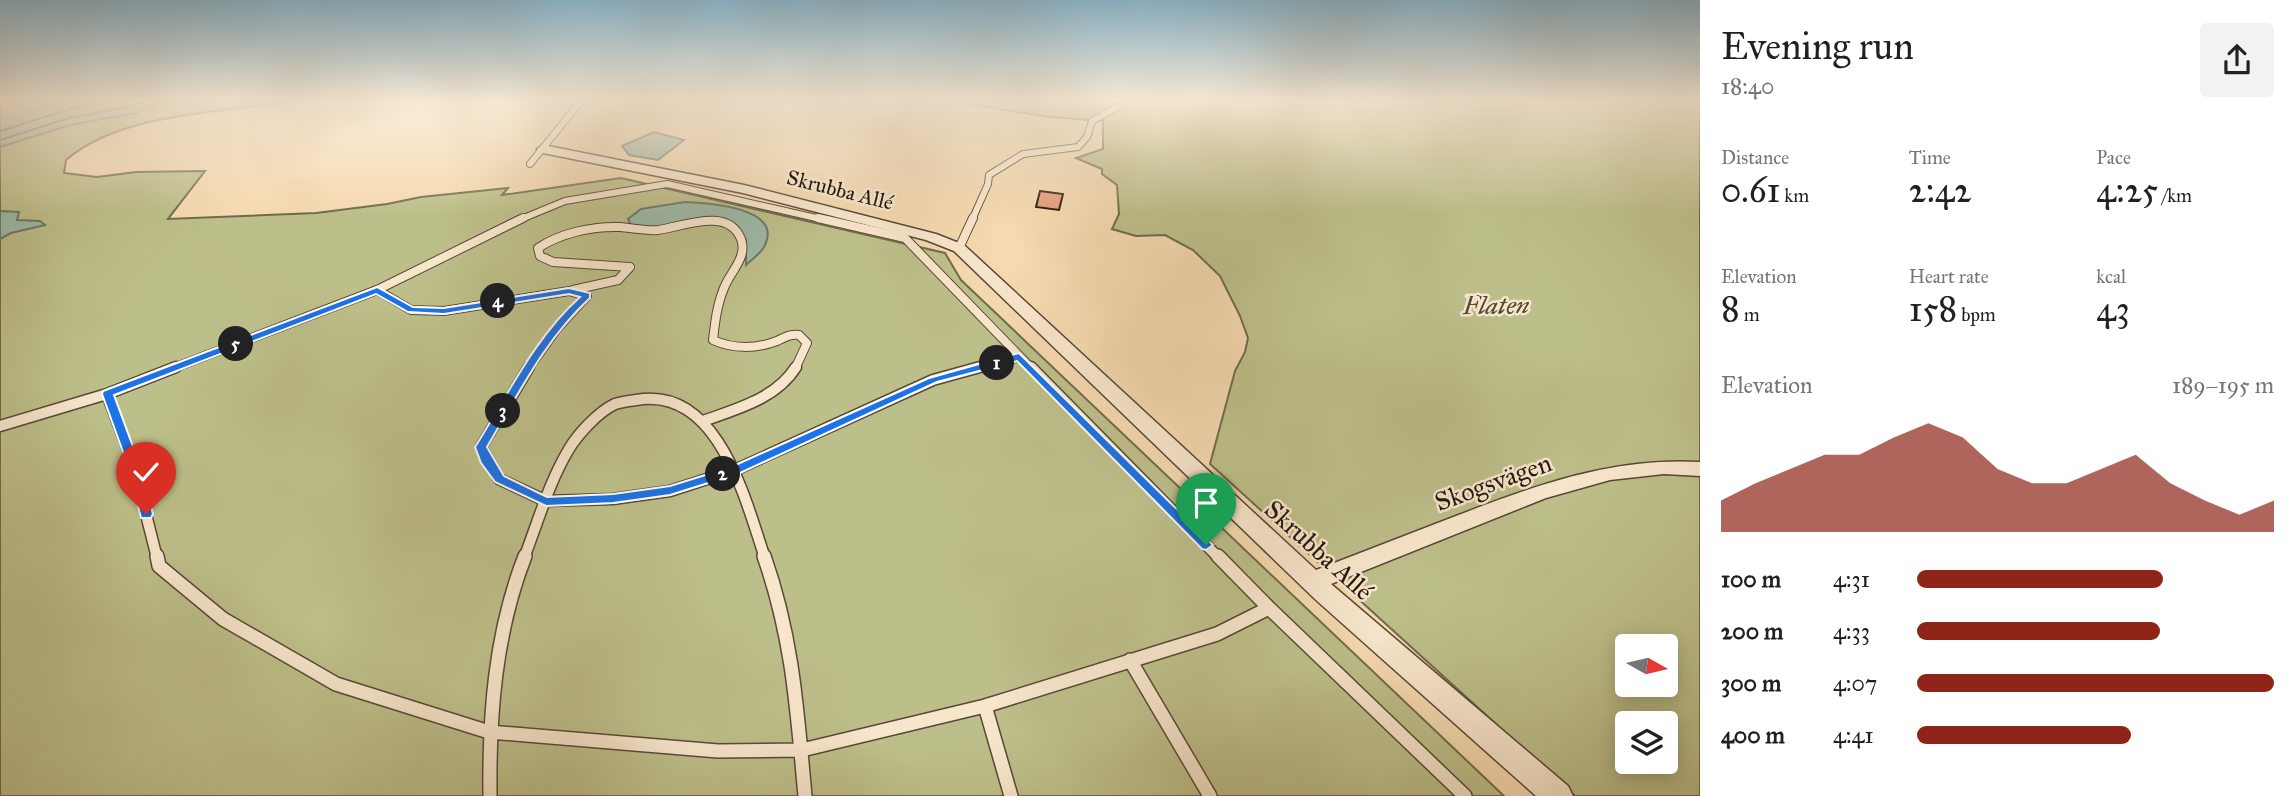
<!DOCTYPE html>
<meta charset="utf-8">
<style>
:root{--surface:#fff;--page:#f2f2f2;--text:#202124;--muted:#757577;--accent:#8f2418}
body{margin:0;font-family:"IM FELL Great Primer",serif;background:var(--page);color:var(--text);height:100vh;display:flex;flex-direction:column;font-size:26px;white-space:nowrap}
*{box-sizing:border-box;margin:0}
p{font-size:23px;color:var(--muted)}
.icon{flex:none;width:38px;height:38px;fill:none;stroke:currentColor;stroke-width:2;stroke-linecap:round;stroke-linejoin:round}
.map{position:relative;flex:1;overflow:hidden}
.panel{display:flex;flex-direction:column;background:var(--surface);width:595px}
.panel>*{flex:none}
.needle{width:46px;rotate:98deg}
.tools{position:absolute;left:1615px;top:634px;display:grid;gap:14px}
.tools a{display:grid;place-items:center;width:63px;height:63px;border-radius:7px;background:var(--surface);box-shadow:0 4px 18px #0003;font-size:35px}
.pin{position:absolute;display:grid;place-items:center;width:60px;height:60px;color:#fff;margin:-72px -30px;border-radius:50% 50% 50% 0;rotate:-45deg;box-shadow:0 0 7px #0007}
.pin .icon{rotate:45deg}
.km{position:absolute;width:35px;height:35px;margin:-18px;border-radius:50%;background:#222;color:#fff;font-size:19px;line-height:35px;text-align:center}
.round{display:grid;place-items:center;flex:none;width:74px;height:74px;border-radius:7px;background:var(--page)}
.summary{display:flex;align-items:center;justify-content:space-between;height:119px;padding:0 21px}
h1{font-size:38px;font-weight:600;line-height:52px}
.metrics{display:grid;grid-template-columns:repeat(3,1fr);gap:10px;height:119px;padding:7px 21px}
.metrics div{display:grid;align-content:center}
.metrics b{font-size:35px;font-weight:600}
.metrics small{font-size:19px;font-weight:400}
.metrics p{font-size:19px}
.chart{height:196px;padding:14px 21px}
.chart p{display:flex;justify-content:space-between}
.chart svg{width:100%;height:126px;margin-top:7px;fill:var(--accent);opacity:.7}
ul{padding:0 21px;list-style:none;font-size:23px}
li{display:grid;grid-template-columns:112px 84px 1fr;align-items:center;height:52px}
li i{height:18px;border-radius:9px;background:var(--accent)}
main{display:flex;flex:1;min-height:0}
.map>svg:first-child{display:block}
.green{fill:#bdbf8a;stroke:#706b4c;stroke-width:2;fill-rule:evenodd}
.water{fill:#9dbaa8;stroke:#6c796a;stroke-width:2}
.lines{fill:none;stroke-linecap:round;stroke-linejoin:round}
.shore{stroke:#60685b;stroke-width:2}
.building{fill:#e79c7a;stroke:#23170e;stroke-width:2}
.service-far3-casing{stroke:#584836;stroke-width:8}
.service-far2-casing{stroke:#584836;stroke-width:10}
.service-far1-casing{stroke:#584836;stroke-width:13}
.service-casing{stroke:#584836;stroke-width:16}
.minor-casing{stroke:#584836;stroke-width:3}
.service-far3{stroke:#f8e6cc;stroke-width:6}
.service-far2{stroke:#f8e6cc;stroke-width:8}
.service-far1{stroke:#f8e6cc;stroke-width:10}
.service{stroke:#f8e6cc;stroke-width:13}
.minor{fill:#f8e6cc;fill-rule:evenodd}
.route{fill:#1a73e8;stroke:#fff;stroke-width:2}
.labels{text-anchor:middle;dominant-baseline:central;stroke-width:5;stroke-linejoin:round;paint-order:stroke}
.far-street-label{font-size:21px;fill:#23170e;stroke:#f8e6cc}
.park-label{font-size:26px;font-style:italic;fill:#514933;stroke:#f8e6cc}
.street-label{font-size:26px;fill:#23170e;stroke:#f8e6cc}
</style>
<main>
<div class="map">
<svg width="1700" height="796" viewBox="0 0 1700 796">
<rect width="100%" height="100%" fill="#f5d9b0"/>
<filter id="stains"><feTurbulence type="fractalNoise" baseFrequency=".00286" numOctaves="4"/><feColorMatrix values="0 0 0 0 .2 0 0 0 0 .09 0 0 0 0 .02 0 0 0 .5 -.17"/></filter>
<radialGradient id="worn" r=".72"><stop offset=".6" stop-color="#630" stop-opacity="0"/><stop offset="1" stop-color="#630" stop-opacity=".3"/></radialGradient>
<path class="green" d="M0 101H296C225 112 122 112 66 160L64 173 97 177 136 172 205 171 168 219 316 213 387 204 421 197 508 188 502 195 621 178 945 253 961 280 1504 796H0Z
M950 101H1700V796H1575L1210 464 1235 371 1245 352 1248 338 1240 316 1220 276 1193 250 1165 235 1136 236 1112 229 1119 214 1117 185 1102 174V169L1076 158 1103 149V121L1049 117ZM1628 646H1666V684H1628ZM1628 723H1666V761H1628Z"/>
<path class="water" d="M0 101H159L136 113 70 125 0 147Z
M654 132 684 140 658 160 629 155 622 146Z
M685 202C707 203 783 207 765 245 762 253 752 259 746 265V240L736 225 723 220 653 229 631 225 628 219 641 209Z
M0 211 19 212 17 220 40 221 45 225 11 233 0 239Z"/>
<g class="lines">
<path class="shore" d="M0 131 67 110 112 101
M0 140 69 118 133 106 143 101"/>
</g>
<path class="building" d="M1040 191 1063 194 1059 210 1036 207Z"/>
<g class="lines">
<g class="service-far3-casing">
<path id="service-far3" d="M530 164 581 101
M519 220 565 201 667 184 825 220
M972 220 988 184 989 175 1023 154 1078 147 1087 137 1092 121 1117 107"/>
</g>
<g class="service-far2-casing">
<path id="service-far2" d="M818 218 905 238 1032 369
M959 248 973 218
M377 290 411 310 444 311 569 291 587 296 556 330 528 369
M573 290 618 280 630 267 553 262 540 256 538 248C561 233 592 226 620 227 632 228 645 231 658 230 682 227 728 206 741 239 748 257 730 272 724 288 717 305 715 322 713 340 733 349 756 349 777 341 785 337 790 334 799 335L807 343 795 369
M171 369 377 290 523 218
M973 369 1019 357"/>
</g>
<g class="service-far1-casing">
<path id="service-far1" d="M529 367 481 447 499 479 546 501 613 499 670 491 735 470 933 380 980 367
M1031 367 1219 558
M703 421C736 409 776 399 796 367
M0 426 107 394
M157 558 133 463 107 394 176 367
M524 558C538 522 549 482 569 449 578 434 598 412 615 404 620 402 629 401 636 400 718 385 745 499 765 558"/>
</g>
<g class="service-casing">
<path id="service" d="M157 556 159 566 223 619 336 684 489 732 718 751 802 750 985 706 1217 634 1269 608
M764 556C793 639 797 710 805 796
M1218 556 1269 608
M1269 608 1465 796
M1130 660 1210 796
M985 706 1011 796
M490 796C489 715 495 633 525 556"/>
</g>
<g class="minor-casing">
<path id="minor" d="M543 145 744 185 936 234 964 245 1316 570C1363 552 1409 534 1456 516 1536 485 1613 457 1700 462V476L1664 474 1610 480 1546 498 1331 584 1568 786 1573 796H1536L1316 600 954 251 926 240 743 193 538 152 537 149Z"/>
</g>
<use href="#service-far3" class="service-far3"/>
<use href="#service-far2" class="service-far2"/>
<use href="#service-far1" class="service-far1"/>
<use href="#service" class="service"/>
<use href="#minor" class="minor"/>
</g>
<linearGradient id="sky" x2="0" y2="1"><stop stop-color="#8ab6ce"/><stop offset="0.47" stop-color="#faeedb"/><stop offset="1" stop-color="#faeedb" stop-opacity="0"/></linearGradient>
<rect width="1700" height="213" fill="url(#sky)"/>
<path class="route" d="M377 287 413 307 444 308 569 288 590 293V298C545 339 518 395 487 447L504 476 547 497 613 494 670 486 731 467 929 378 1019 353 1213 545 1206 550 1202 549 1017 361 937 382 740 473 670 495 613 503 546 506 495 482 481 463 475 447C507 396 535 337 580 297L569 294 444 314 408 312 376 294 114 395 139 463 153 514 151 518H141L127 463 102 394 103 391Z"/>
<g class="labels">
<g class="far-street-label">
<text transform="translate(840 190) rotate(14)">Skrubba Allé</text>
</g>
<g class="park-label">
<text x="1496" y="305">Flaten</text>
</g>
<g class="street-label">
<text transform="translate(1493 482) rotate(-20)">Skogsvägen</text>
<text transform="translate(1319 550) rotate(42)">Skrubba Allé</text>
</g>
</g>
<rect width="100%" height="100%" filter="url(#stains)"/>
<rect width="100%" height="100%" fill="url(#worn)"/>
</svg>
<div class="tools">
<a><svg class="needle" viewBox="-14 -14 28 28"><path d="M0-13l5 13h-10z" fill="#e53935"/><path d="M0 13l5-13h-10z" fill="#757577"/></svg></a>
<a><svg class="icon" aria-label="layers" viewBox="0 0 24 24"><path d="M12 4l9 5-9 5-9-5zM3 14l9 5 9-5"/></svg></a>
</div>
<div class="pin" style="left:1206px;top:545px;background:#1e9e55"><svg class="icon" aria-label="arrive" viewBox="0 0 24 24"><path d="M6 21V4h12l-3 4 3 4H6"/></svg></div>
<div class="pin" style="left:146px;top:514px;background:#d93025"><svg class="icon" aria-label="check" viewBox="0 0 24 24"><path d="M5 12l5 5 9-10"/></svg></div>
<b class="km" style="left:997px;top:363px">1</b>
<b class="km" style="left:723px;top:474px">2</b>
<b class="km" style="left:503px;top:411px">3</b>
<b class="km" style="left:498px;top:301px">4</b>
<b class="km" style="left:236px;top:344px">5</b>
</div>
<section class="panel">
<div class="summary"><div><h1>Evening run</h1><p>18:40</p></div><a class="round"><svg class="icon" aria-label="share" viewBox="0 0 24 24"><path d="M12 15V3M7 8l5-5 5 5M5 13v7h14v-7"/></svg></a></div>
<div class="metrics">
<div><p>Distance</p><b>0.61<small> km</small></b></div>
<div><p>Time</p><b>2:42</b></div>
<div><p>Pace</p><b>4:25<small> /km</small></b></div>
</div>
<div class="metrics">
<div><p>Elevation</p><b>8<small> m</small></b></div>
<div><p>Heart rate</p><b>158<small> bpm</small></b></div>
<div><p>kcal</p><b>43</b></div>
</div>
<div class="chart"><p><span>Elevation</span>189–195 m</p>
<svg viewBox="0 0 160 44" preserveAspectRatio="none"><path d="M0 44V33L10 27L20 22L30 17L40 17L50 11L60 6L70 11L80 22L90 27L100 27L110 22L120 17L130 27L140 33L150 38L160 33V44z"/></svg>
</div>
<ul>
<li><b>100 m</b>4:31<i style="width:69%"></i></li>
<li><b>200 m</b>4:33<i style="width:68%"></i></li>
<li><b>300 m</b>4:07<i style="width:100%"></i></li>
<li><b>400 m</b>4:41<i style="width:60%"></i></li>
</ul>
</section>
</main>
